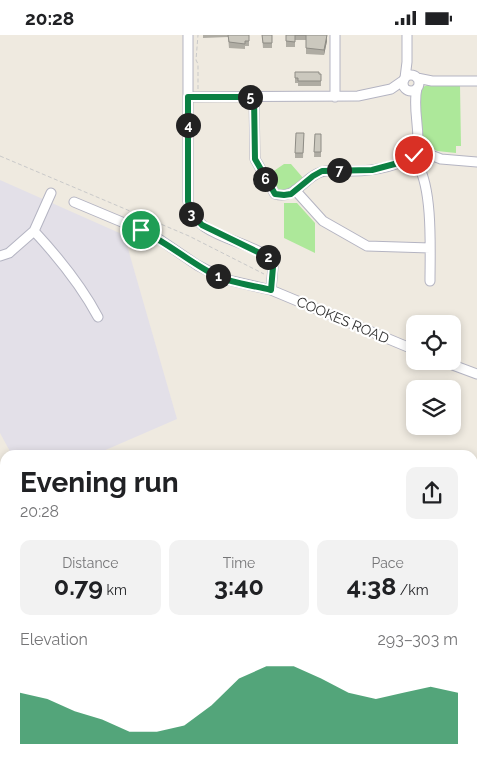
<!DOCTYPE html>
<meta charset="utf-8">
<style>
:root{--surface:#fff;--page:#f2f2f2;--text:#202124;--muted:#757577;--accent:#0b8043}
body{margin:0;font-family:Raleway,sans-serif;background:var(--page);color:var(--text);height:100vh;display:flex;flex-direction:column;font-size:19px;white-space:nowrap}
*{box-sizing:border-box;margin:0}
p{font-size:16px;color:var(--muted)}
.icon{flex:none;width:28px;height:28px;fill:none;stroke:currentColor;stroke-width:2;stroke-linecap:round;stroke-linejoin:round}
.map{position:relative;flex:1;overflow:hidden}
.side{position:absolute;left:0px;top:415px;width:478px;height:321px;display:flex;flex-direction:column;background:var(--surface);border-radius:15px 15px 0 0;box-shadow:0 2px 8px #0003}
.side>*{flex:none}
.fabs{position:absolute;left:406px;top:280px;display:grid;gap:10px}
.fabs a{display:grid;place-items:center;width:55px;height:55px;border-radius:10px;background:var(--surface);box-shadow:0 2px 8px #0003;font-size:25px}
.pin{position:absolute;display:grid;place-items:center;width:42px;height:42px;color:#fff;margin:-21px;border:2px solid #fff;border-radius:50%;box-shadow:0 1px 5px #0007}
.km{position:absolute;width:25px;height:25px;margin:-12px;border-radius:50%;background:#222;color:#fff;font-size:14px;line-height:25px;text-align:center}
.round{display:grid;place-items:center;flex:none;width:52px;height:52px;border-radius:10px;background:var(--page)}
.head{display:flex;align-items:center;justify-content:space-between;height:85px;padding:0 20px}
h1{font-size:28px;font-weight:700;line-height:38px}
.figures{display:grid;grid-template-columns:repeat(3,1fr);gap:8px;height:85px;padding:5px 20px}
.figures div{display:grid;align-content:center;border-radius:10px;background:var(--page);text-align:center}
.figures b{font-size:25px;font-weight:700}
.figures small{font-size:14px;font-weight:400}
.figures p{font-size:14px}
.chart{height:140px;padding:10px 20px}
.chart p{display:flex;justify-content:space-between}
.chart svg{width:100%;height:90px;margin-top:5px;fill:var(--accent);opacity:.7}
.status{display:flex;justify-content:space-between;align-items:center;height:35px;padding:0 25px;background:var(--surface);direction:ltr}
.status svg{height:14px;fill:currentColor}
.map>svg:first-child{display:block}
.industrial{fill:#e3e0e8}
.green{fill:#ade89a}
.pitch{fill:#c0f096}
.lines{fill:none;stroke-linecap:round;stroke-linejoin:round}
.river{stroke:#6fc4f6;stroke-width:11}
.minor-casing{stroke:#b4b4c2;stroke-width:11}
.path{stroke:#c9c9c9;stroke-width:1;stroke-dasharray:4 2.5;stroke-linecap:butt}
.minor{stroke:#fff;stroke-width:9}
.wall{fill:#afaca3}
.shaded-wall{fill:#8e8c85}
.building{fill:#cbc8be;stroke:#8e8c85}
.route-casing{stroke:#fff;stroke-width:10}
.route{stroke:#0b8043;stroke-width:6}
.labels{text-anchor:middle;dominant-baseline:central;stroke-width:4.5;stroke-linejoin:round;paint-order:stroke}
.street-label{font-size:14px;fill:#2e2e2e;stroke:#fff}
</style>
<div class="status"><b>20:28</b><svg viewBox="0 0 49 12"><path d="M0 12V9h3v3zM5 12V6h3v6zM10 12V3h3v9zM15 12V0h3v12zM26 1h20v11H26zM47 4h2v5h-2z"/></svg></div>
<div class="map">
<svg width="477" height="736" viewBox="0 0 477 736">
<rect width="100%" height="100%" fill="#efeae0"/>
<path class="industrial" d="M0 145 124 200 177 384 94 420H12L0 398Z"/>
<path class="green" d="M428 50H460L461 111H456V118L437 116 430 112 422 101 417 63 420 53Z
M284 129H291L304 144 289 156H280L268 140Z
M284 168H297L315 188V218L284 203Z
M0 522H5V731H107V736H0Z"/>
<path class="pitch" d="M5 596V705L0 697V600Z
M32 731H69C57 736 44 736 32 731Z"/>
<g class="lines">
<path class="river" d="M0 510 5 511
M472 559 477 557"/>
<g class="minor-casing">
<path id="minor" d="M188 0V166C193 202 243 203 268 222L273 232 271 255
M403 48a8 8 0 1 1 16 0a8 8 0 1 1-16 0Z
M405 43 407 27V0
M417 43 432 46H477
M417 53C412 74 421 95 417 117
M188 62 358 61 391 54 404 45
M254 62 255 124 275 159C296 165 304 142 321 137 330 134 342 136 352 136 373 136 396 132 414 120
M335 62V0
M413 123a8 8 0 1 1 16 0a8 8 0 1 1-16 0Z
M428 119 441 124 477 127
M418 130C433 156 430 216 430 246
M295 155 323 186 367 211 430 213
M74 167 153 200 197 230 224 244 271 255 415 315
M34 196C59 223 81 250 98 282
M0 221 9 218 34 196 51 158
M442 326 477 339
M0 593 5 589
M472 696H477
M472 723H477
M115 731V736
M71 736 79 731"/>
</g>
<path class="path" d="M198 54V29L196 25 198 0
M0 121 189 201 264 239"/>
<use href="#minor" class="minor"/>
</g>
<path class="wall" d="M203 0H249V11H245V14L229 13 228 2 203 3Z
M262 0H272V13H263Z
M286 0H327V6L324 20 306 19V5H295V12H286Z
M295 37 321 39V51H298V48H295Z
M304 98 303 123H295V118Z
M315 99H321V122H314Z"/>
<path class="shaded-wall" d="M327 0V6L324 20V15Z"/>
<path class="building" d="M228 0H249V6H245V9L229 7Z
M262 0H272V8H263Z
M286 0H327L324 15 306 13V0H295V7L286 6Z
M295 37H319V39H321V46H298V43H295Z
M296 98H304L303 118H295Z
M315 99H321V117H314Z"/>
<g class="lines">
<g class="route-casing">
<path id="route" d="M141 195C166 207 187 225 211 238 229 248 251 250 271 255L273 232 268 222 202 190 190 177 188 166V62H254L255 124 275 159 284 160 291 159 313 141 322 136 372 135 402 127 414 120"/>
</g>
<use href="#route" class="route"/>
</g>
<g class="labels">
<g class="street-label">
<text transform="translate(343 285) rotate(23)">COOKES ROAD</text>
</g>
</g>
</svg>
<div class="fabs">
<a><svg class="icon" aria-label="locate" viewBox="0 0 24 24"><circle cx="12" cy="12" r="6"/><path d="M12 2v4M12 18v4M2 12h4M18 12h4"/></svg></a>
<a><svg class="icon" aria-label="layers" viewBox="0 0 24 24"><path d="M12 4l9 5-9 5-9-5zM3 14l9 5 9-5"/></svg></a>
</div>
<div class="pin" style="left:141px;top:195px;background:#1e9e55"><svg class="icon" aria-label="arrive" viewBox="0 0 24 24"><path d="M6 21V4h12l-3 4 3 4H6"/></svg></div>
<div class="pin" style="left:414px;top:120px;background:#d93025"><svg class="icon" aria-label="check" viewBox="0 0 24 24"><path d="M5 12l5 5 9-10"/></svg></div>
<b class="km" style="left:218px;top:241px">1</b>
<b class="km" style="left:268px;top:222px">2</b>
<b class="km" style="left:191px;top:179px">3</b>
<b class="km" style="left:188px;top:90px">4</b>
<b class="km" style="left:250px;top:62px">5</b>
<b class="km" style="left:265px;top:144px">6</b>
<b class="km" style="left:339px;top:135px">7</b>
<section class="side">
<div class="head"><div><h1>Evening run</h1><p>20:28</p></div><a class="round"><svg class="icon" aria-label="share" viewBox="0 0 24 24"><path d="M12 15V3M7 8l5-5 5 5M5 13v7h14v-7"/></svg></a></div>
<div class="figures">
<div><p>Distance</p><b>0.79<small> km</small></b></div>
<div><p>Time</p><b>3:40</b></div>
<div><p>Pace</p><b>4:38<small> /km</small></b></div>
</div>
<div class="chart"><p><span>Elevation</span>293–303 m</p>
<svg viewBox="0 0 160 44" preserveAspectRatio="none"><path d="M0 44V19L10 22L20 28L30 32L40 38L50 38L60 35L70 25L80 12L90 6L100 6L110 12L120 19L130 22L140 19L150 16L160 19V44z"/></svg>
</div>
</section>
</div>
